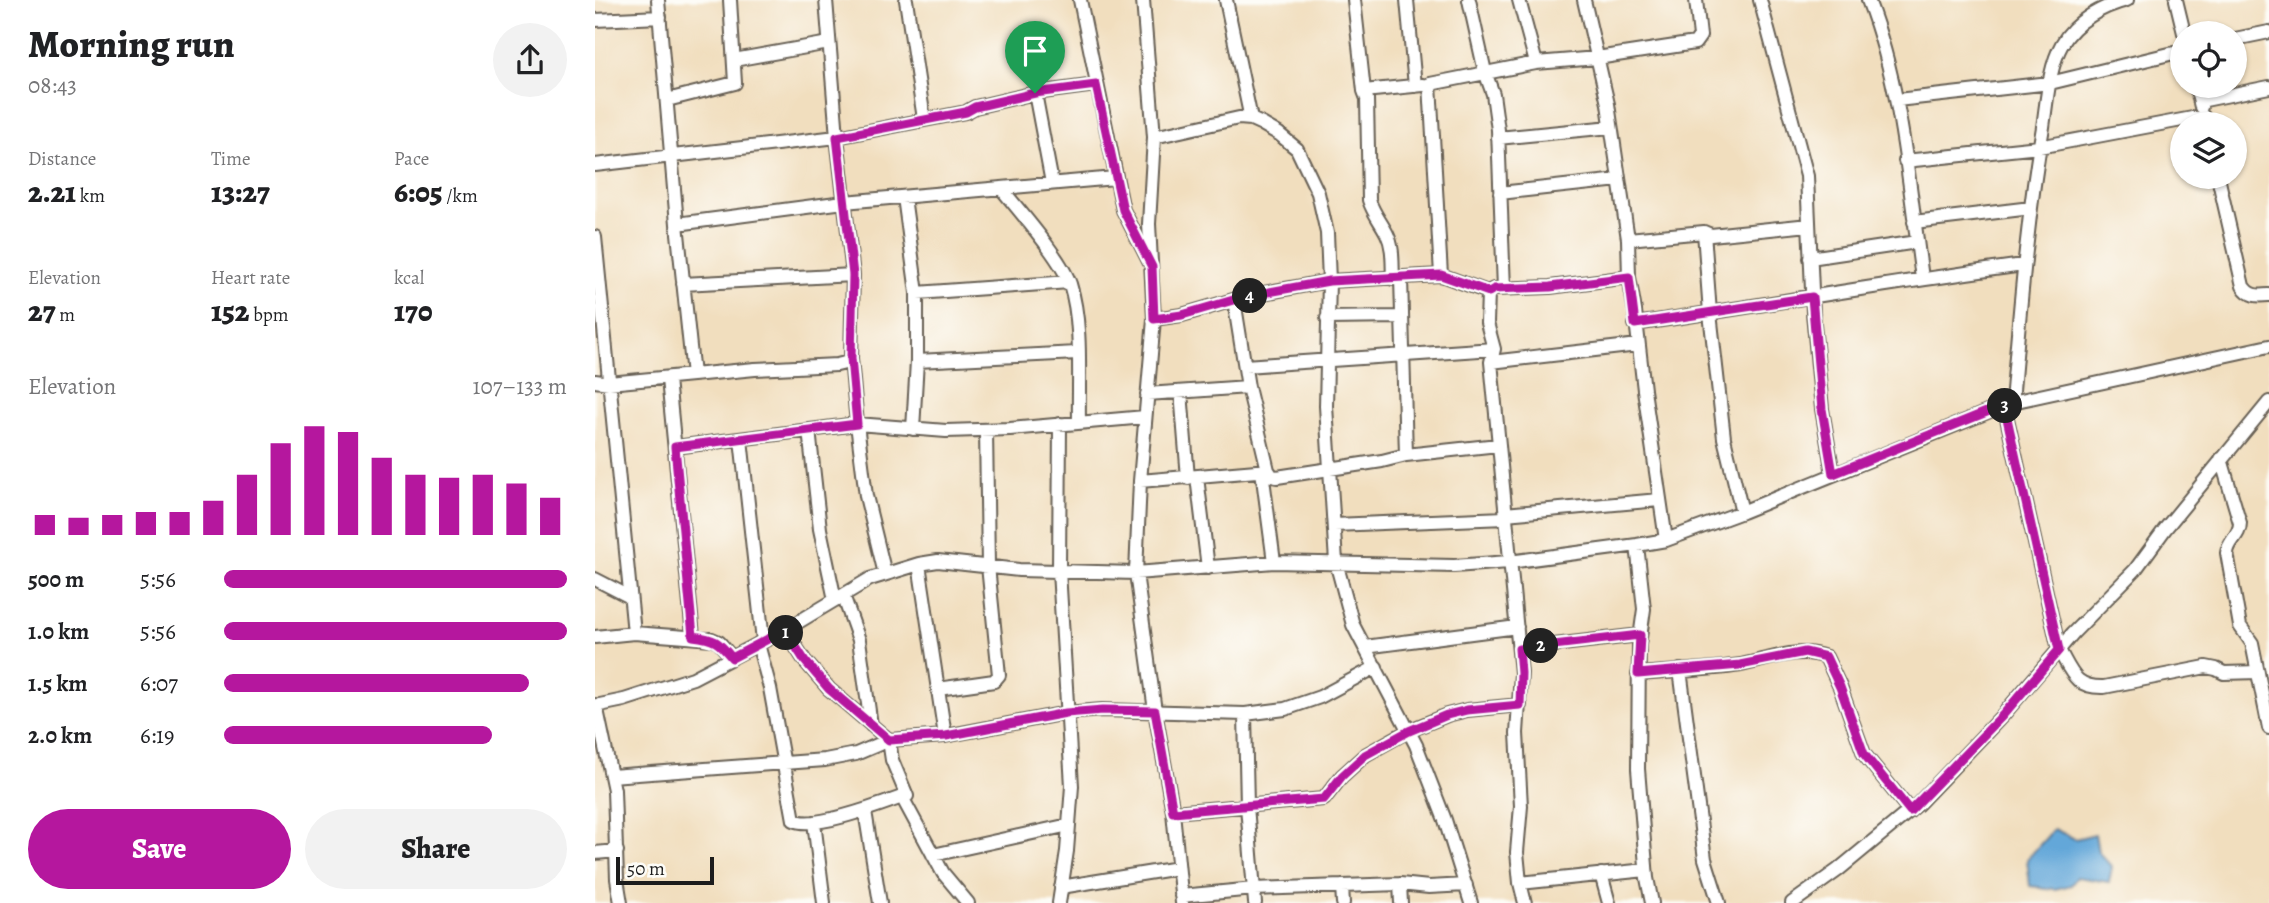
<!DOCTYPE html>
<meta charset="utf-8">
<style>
:root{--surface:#fff;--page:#f2f2f2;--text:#202124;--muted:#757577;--accent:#b5179e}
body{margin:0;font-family:Alegreya,serif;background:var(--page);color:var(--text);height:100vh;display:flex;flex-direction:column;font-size:26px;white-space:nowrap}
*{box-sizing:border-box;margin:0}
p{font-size:23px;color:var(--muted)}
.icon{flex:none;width:38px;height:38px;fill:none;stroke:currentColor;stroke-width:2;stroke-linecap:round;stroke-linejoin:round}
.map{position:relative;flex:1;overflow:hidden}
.sheet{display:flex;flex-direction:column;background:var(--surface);width:595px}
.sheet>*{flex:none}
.fabs{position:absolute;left:1575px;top:21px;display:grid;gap:14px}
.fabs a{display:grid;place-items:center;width:77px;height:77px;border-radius:50%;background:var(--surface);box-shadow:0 2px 5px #0004;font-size:35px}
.scale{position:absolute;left:21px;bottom:18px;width:98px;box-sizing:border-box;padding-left:7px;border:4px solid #1c1c1c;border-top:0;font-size:19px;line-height:24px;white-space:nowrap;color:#1c1c1c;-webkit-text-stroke:5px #fdfcf7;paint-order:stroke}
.pin{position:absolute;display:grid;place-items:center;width:60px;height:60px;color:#fff;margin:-72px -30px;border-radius:50% 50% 50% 0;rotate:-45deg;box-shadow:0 0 7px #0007}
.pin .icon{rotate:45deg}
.km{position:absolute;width:35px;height:35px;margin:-18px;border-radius:50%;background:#222;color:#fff;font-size:19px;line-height:35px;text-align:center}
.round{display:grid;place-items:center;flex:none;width:74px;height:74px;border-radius:37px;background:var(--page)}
.overview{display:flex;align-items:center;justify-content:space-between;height:119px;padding:0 28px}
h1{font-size:38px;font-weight:800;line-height:52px}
.metrics{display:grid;grid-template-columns:repeat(3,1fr);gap:10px;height:119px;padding:7px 28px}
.metrics div{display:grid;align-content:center}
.metrics b{font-size:30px;font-weight:800}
.metrics small{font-size:19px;font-weight:400}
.metrics p{font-size:19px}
.chart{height:196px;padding:14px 28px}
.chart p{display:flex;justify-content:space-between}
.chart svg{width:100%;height:126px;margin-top:7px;stroke:var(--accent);stroke-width:6}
.cta{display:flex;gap:14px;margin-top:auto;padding:14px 28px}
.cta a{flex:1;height:80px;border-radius:42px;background:var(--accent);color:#fff;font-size:28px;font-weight:800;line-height:80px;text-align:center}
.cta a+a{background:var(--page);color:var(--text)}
ul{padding:0 28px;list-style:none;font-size:23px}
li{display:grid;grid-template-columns:112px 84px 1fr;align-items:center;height:52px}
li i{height:18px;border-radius:9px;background:var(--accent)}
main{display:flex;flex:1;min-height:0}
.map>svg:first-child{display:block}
.water{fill:#64a7d9;stroke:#40627a;stroke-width:2}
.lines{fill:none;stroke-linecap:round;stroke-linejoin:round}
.street-casing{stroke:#676055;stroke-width:16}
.street{stroke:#fff;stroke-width:12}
.route-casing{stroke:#fff;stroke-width:14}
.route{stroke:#b5179e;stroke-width:9}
</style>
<main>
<section class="sheet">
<div class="overview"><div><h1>Morning run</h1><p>08:43</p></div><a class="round"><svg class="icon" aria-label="share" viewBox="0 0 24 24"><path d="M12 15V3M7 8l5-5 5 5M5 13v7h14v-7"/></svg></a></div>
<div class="metrics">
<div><p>Distance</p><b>2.21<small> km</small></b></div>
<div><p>Time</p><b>13:27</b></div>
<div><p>Pace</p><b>6:05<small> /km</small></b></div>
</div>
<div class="metrics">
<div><p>Elevation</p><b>27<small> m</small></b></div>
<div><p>Heart rate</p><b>152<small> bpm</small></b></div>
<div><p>kcal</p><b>170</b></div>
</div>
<div class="chart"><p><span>Elevation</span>107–133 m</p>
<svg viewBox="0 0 160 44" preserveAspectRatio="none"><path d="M5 44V37M15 44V38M25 44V37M35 44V36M45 44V36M55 44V32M65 44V23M75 44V12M85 44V6M95 44V8M105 44V17M115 44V23M125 44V24M135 44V23M145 44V26M155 44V31"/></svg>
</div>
<ul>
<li><b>500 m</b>5:56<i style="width:100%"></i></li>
<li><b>1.0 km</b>5:56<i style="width:100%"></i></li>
<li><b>1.5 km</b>6:07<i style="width:89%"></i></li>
<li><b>2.0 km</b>6:19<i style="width:78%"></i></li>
</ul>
<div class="cta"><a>Save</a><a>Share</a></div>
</section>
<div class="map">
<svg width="1674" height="903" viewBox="0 0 1674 903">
<rect width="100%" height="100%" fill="#fdfcf7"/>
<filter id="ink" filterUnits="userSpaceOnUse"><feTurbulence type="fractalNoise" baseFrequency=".0143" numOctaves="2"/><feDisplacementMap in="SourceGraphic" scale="14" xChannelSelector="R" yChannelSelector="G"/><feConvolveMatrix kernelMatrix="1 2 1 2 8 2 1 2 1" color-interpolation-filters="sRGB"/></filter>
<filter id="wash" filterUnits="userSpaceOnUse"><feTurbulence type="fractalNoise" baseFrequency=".00686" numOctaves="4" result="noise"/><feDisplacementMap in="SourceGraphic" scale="28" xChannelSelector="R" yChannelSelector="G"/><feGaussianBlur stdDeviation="1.57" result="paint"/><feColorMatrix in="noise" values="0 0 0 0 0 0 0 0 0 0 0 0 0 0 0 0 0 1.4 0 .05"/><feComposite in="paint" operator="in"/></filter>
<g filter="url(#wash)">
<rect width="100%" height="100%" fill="#f1debe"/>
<path class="water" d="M1459 829 1480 839 1500 834 1503 852 1517 867 1514 882 1482 877 1476 885 1460 889 1435 886 1432 859Z"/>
</g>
<g filter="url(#ink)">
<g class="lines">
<g class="street-casing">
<path id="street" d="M63 0 82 224 98 375
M231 0 242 137 258 275 256 358 262 424 351 431 415 429 550 417
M311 0 329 119
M485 0 528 210 555 263
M548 0 559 137 554 224 559 319 545 481 541 573 560 711 578 812 587 903
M631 0 656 119
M759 0 769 91 772 99 774 200C778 213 786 222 792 234 799 248 797 264 798 279
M812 0 820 86
M874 0 890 72 898 94 903 130 909 289
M924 0 941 63
M989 0 1013 104 1033 239 1034 277 1040 311 1049 390 1071 540
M1165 0 1212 176 1218 313 1227 409 1238 474
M1273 0C1307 88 1314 185 1327 278
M1581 0 1589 33
M0 20 65 17
M1640 39 1674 32
M139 60 234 43
M1601 86 1606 107
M769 91 828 85
M440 93 457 183
M72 100 140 83 135 0
M1302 100 1455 83 1587 51
M1605 101 1674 87
M559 137 644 118 656 119 667 124 684 134 702 149 723 193 732 233 734 281 731 406 741 562 758 625 821 745 850 820 876 903
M903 138 1016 127
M1310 161 1444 147 1608 116
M0 165 242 137 371 112 380 107 440 93 501 85
M1623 177 1648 286C1655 297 1663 296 1674 295
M406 188C425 212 466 258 475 284 488 325 483 379 484 423
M905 193 1024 180
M309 197 322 293V361L318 429
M1319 222 1436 208
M82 224 249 202 520 178
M1109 232 1115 313 1129 438 1147 512
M0 237 39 633
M1033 239 1109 232 1116 235 1214 225
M1215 258 1322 242
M846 275 835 84 941 63 1002 58 1100 43 1105 36 1101 0
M806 278 811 455
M88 284 258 275
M893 292 892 323 899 349 896 362 926 673 922 733 926 806 922 852 925 883 930 903
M322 293 474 282
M639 300 653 387 673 470 677 476 682 477 787 461 811 455 903 445
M732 318 806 317
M559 319 587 315 652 296 734 281 846 275 893 292 899 289 955 287 1034 277
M1040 324C1170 305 1299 282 1429 265
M322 361 482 353
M896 362 1043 345
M650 366 899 349
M73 379 98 636
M0 381 14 383 160 369 242 365 250 363 256 358
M586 392 593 478
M552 394 653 387
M1417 402C1425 310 1432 218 1448 127 1452 100 1454 67 1467 44 1480 21 1508 6 1532 0
M1409 405 1464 650C1477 673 1480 688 1509 687L1611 667 1621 669 1629 673 1663 672
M214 430 225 529 240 600
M146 439 168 641
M80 447 262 424 271 496 290 574
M1626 459 1645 523C1645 536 1633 541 1632 553L1645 626 1657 643 1674 728
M667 471 679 562
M602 477 613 568
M545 481 673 470
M910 514 1064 500
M739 525 910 518
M1042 545 1049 609 1044 645 1043 769 1052 878 1057 903
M324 564 350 736
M0 579 35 597
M248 595 264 640 276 725
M190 630 210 661 234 689 294 740 297 760 312 796 307 797 348 873 373 903
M0 637 39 633 117 639 124 642 137 658
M163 644 175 688 199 820C219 830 285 805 307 797
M770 647 922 627
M924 649 1045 635
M1085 670 1110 859 1124 903
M1043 674C1077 671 1112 670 1146 665 1173 660 1204 646 1231 657L1245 687 1269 754 1315 811
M343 689 399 681 404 675 393 566 391 430
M1 705 19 790 22 879 26 903
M0 706 29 700 98 678 190 630 275 579 324 564 343 561 424 570 541 573 679 562 859 566 914 562 1042 545 1071 540 1147 512 1417 402 1674 346
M650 714 652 806 660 903
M16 776 230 760 261 754 294 740 350 736 471 713 507 710 650 714 690 709 725 697 781 667
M270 811 285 903
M578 812 729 799 747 776 770 755 813 731 852 715 872 710 925 705
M219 822 229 903
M0 853 22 851
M338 855 474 825
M1006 874 1014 903
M925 883 1051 870
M805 884 806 903
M747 886 748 903
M466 887 583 868
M586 896 659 889 805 884 834 887 871 885
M464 903 472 851 477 786 464 571 465 424
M1197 903 1243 870 1323 804 1407 716 1478 633 1540 570 1570 529 1674 402"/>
</g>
<use href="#street" class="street"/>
</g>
</g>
<g class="lines" filter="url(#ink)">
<g class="route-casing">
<path id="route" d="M501 85 528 210 557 267 559 319 587 315 652 296 734 281 846 275 894 292 899 289 955 287 1034 277 1040 324 1217 297 1227 409 1238 474 1409 405 1464 650 1407 716 1315 811 1269 754 1245 687 1231 657 1210 652 1145 665 1043 674 1045 635 924 649 926 673 925 705 872 710 852 715 814 731 770 755 747 776 729 799 578 812 560 711 508 710 471 713 351 736 294 740 234 689 210 661 190 630 137 658C123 641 120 639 98 636L80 447 262 424 256 358 258 275 242 137 371 112 380 107 440 93Z"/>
</g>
<use href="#route" class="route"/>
</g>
</svg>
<div class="fabs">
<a><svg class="icon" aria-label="locate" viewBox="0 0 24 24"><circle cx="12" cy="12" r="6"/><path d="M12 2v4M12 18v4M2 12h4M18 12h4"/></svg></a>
<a><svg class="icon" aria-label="layers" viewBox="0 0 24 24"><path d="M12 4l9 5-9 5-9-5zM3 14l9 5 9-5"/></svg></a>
</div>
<div class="scale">50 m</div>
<div class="pin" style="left:440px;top:93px;background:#1e9e55"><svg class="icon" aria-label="arrive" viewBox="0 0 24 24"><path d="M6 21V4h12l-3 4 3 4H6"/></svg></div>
<b class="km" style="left:191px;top:633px">1</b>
<b class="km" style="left:946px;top:646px">2</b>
<b class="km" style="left:1410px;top:406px">3</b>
<b class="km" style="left:655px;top:296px">4</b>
</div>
</main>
